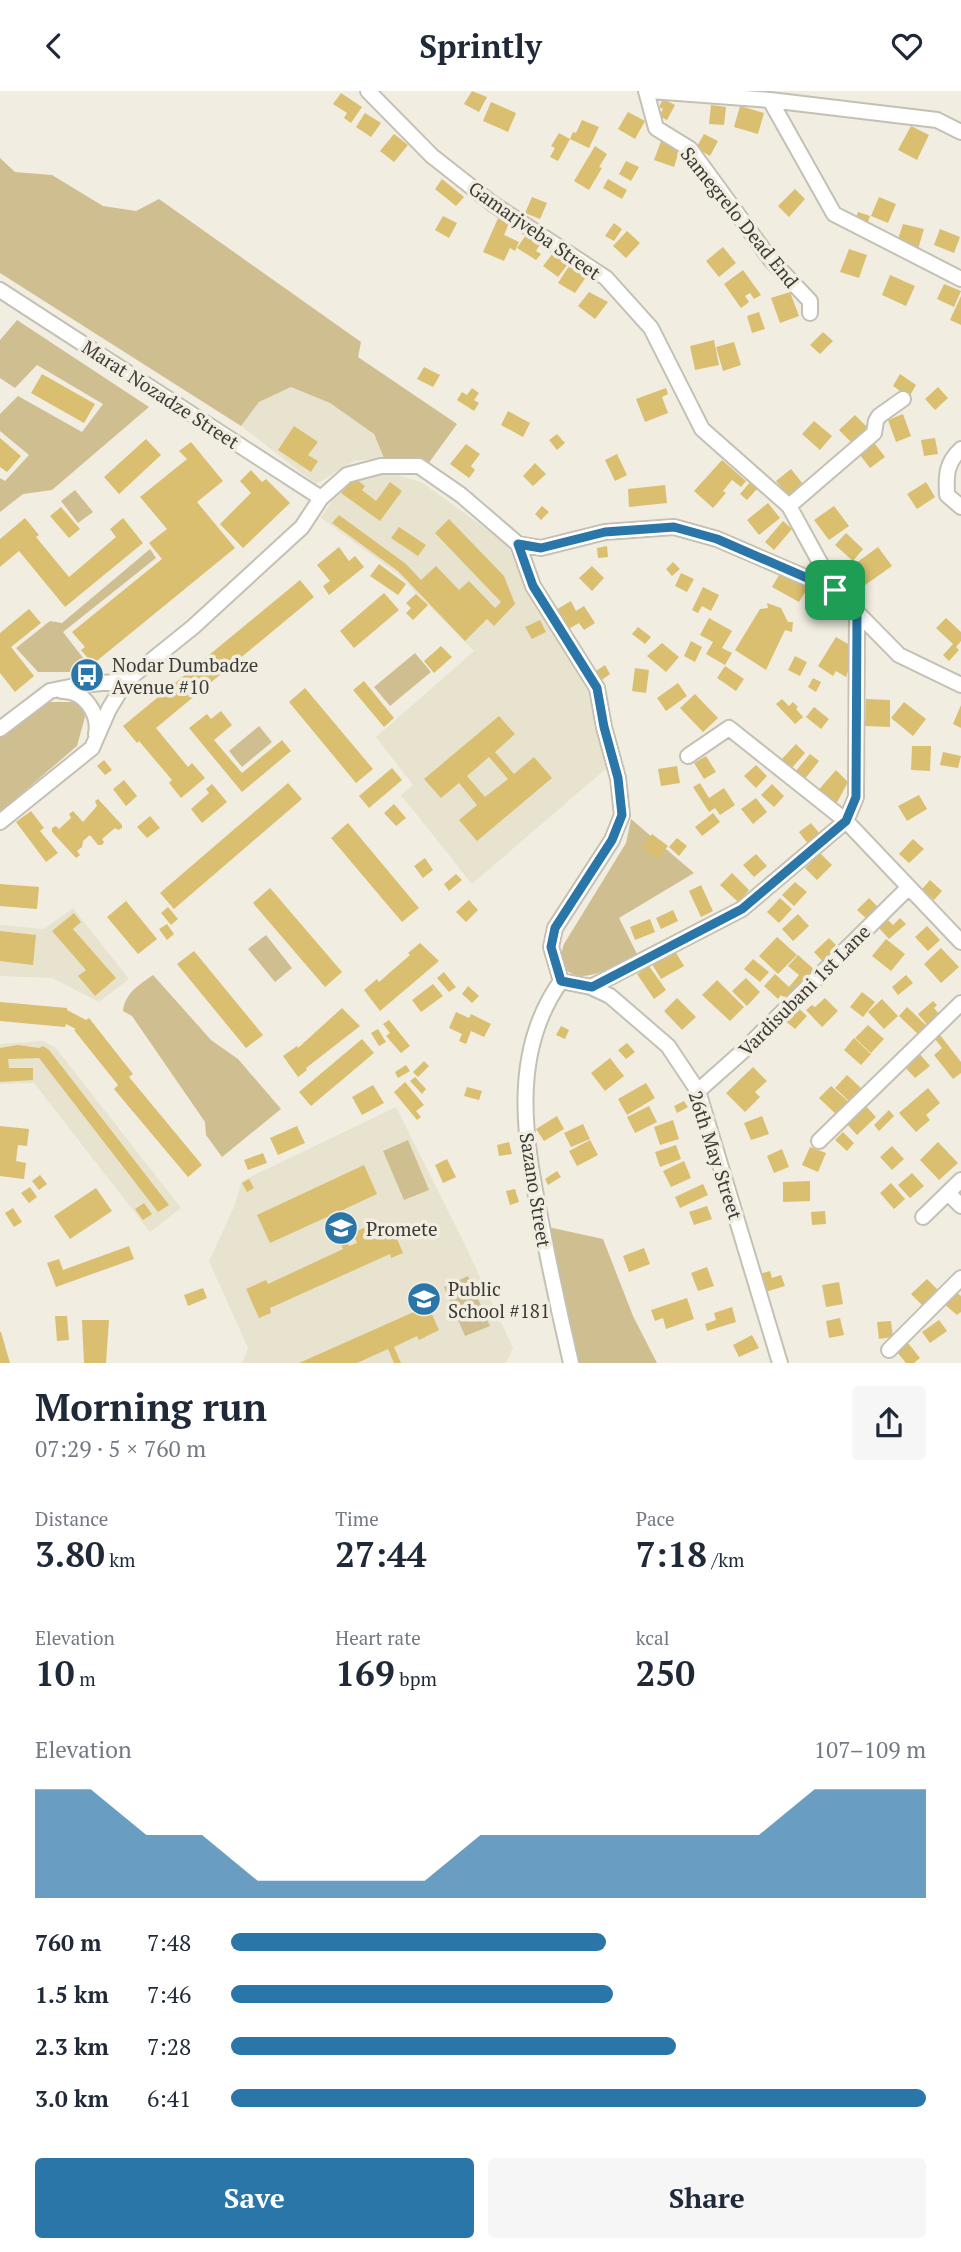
<!DOCTYPE html>
<meta charset="utf-8">
<style>
:root{--surface:#fff;--page:#f6f6f7;--text:#1f2937;--muted:#747a83;--accent:#2a76a9}
body{margin:0;font-family:"PT Serif",serif;background:var(--page);color:var(--text);height:100vh;display:flex;flex-direction:column;font-size:26px;white-space:nowrap}
*{box-sizing:border-box;margin:0}
p{font-size:23px;color:var(--muted)}
.icon{flex:none;width:38px;height:38px;fill:none;stroke:currentColor;stroke-width:2;stroke-linecap:round;stroke-linejoin:round}
.map{position:relative;height:1272px;overflow:hidden}
.panel{display:flex;flex-direction:column;background:var(--surface);flex:1}
.panel>*{flex:none}
.pin{position:absolute;display:grid;place-items:center;width:60px;height:60px;color:#fff;margin:-30px;border-radius:14px;box-shadow:0 4px 10px #0006}
.round{display:grid;place-items:center;flex:none;width:74px;height:74px;border-radius:7px;background:var(--page)}
.head{display:flex;align-items:center;justify-content:space-between;height:119px;padding:0 35px}
h1{font-size:38px;font-weight:700;line-height:52px}
.figures{display:grid;grid-template-columns:repeat(3,1fr);gap:10px;height:119px;padding:7px 35px}
.figures div{display:grid;align-content:center}
.figures b{font-size:35px;font-weight:700}
.figures small{font-size:19px;font-weight:400}
.figures p{font-size:19px}
.chart{height:196px;padding:14px 35px}
.chart p{display:flex;justify-content:space-between}
.chart svg{width:100%;height:126px;margin-top:7px;fill:var(--accent);opacity:.7}
.action{display:flex;gap:14px;margin-top:auto;padding:14px 35px}
.action a{flex:1;height:80px;border-radius:7px;background:var(--accent);color:#fff;font-size:28px;font-weight:700;line-height:80px;text-align:center}
.action a+a{background:var(--page);color:var(--text)}
ul{padding:0 35px;list-style:none;font-size:23px}
li{display:grid;grid-template-columns:112px 84px 1fr;align-items:center;height:52px}
li i{height:18px;border-radius:9px;background:var(--accent)}
header{display:flex;justify-content:space-between;align-items:center;height:91px;padding:0 35px;background:var(--surface);font-size:32px;font-weight:700}
.map>svg:first-child{display:block}
.built{fill:#e8e3cf}
.green{fill:#cfbf90}
.building{fill:#dabf70;fill-rule:evenodd}
.lines{fill:none;stroke-linecap:round;stroke-linejoin:round}
.minor-casing{stroke:#c4c0b4;stroke-width:18}
.minor{stroke:#fff;stroke-width:14}
.route-casing{stroke:#fff;stroke-width:14}
.route{stroke:#2a76a9;stroke-width:9}
.labels{text-anchor:middle;dominant-baseline:central;stroke-width:7;stroke-linejoin:round;paint-order:stroke}
.street-label{font-size:19px;fill:#3d3b36;stroke:#f1ede1}
.poi-label{font-size:19px;fill:#3d3b36;stroke:#f1ede1;text-anchor:start}
</style>
<header><svg class="icon" aria-label="back" viewBox="0 0 24 24"><path d="M15 5l-7 7 7 7"/></svg>Sprintly<svg class="icon" aria-label="heart" viewBox="0 0 24 24"><path d="M12 20l-8-8c-3-5 5-10 8-4 3-6 11-1 8 4z"/></svg></header>
<div class="map">
<svg width="961" height="1272" viewBox="0 0 961 1272">
<rect width="100%" height="100%" fill="#f1ede1"/>
<path class="built" d="M291 296 330 312 374 343 384 367 354 370 316 393 241 335 259 311Z
M386 380 423 392 508 454 529 505 591 598 609 675 472 793 401 704 413 694 376 646 474 560 398 483 321 427 346 388Z
M73 817 129 888 99 911 52 887 0 885V834L44 838Z
M42 950 55 956 181 1117 150 1141 34 992 0 993V953Z
M396 1016 467 1158 513 1257 506 1272H242L248 1257 209 1170 234 1116 242 1090Z"/>
<path class="green" d="M0 67 15 81 52 84 103 115 136 120 159 108 361 251 358 266 457 333 428 373 384 367 374 343 330 312 291 296 259 311 241 335 0 182Z
M17 229 149 316 52 399 23 403 0 421V387L5 390 29 364 0 340V323L18 305 82 341 103 313 37 274 15 297 0 287V249Z
M75 399 93 421 78 432 61 410Z
M150 458 156 467 63 541 94 581H38L16 557 50 530 62 532Z
M415 562 431 581 390 615 374 596Z
M48 611H76L83 616 85 626 77 655 0 721V646L35 616Z
M259 635 272 651 242 676 229 660Z
M631 728 694 782 619 827 637 863C613 874 576 903 559 869L564 853 626 752Z
M266 844 292 877 275 891 248 858Z
M153 884 211 949 238 968 281 1018 222 1066 206 1044 205 1031 132 925 123 920C125 902 139 894 153 884Z
M408 1049 429 1099 404 1109 383 1060Z
M548 1136 603 1148 633 1225 657 1272H576Z
M468 1185 490 1235 465 1245 444 1196Z"/>
<path class="building" d="M472 0 487 6 479 21 464 13Z
M341 2 362 16 351 32 344 27 347 22 333 13Z
M663 8 675 14 667 29 659 25 663 18 659 16Z
M491 11 516 22 508 41 483 30Z
M711 14 726 16 724 34 709 33Z
M740 15 764 22 758 43 734 36Z
M628 21 645 30 635 48 618 38Z
M365 22 381 32 371 46 356 36Z
M582 29 599 36 589 57 570 48 573 41 576 42Z
M911 35 929 44 917 69 898 59Z
M559 42 570 48 558 70 550 66 555 57 551 55Z
M394 43 408 54 394 71 380 60Z
M704 43 718 50 710 65 696 57Z
M661 50 680 57 674 76 654 69Z
M595 55 607 63 599 76 602 77 589 99 574 90Z
M626 70 639 76 631 90 619 83Z
M442 88 464 106 456 115 435 98Z
M608 88 627 99 622 108 603 97Z
M795 98 805 108 789 126 778 115Z
M532 106 547 112 540 128 525 122Z
M879 106 896 113 888 132 871 125Z
M858 121 870 125 866 136 854 132Z
M500 123 511 128 504 144 519 151 515 160 510 157 504 170 483 161Z
M443 125 457 132 449 147 435 139Z
M614 132 622 138 614 150 605 145Z
M903 133 924 138 918 158 897 151Z
M940 138 960 146 954 162 934 154Z
M627 140 640 152 626 167 613 155Z
M528 141 542 150 536 160 541 163 536 169 517 157Z
M723 156 736 172 719 186 706 170Z
M849 158 867 164 859 187 840 181Z
M553 162 568 173 558 186 543 175Z
M569 175 586 186 575 202 558 192Z
M743 179 761 204 754 208 750 202 745 205 749 211 741 217 724 193Z
M890 184 915 195 906 215 882 204Z
M944 193 961 200 954 216 937 208Z
M589 201 608 211 595 228 578 215Z
M790 201 799 225 780 232 771 207Z
M961 205V234L950 229Z
M759 221 765 238 752 242 747 225Z
M823 241 833 250 820 263 810 254Z
M714 249 719 274 695 279 690 255Z
M734 251 741 274 723 280 716 256Z
M424 276 440 284 433 296 417 288Z
M42 283 95 313 84 332 31 302Z
M900 283 916 294 909 306 893 295Z
M938 296 948 307 935 319 925 308Z
M472 297 479 302 474 309 479 312 474 320 457 309 462 301 467 304Z
M666 297 668 303 662 306 668 322 645 331 636 308Z
M508 320 530 332 523 346 501 334Z
M903 323 911 345 896 351 888 329Z
M855 324 870 339 854 354 839 339Z
M814 330 832 345 820 359 802 343Z
M294 335 318 351 308 364 318 370 311 381 278 359Z
M557 343 565 352 557 359 549 349Z
M0 347 21 365 7 381 0 376Z
M935 347 938 363 924 365 921 349Z
M146 348 161 364 119 403 104 386Z
M872 349 885 366 870 377 857 360Z
M191 351 223 390 197 411 235 457 93 573 81 559 85 556 72 541 162 468 149 452 167 438 140 406 187 368 179 360Z
M466 353 480 363 471 375 475 379 469 387 450 373Z
M617 363 627 384 615 390 605 369Z
M722 369 746 390 741 396 732 389 723 400 726 402 713 417 694 400Z
M535 372 546 383 533 395 523 385Z
M791 378 803 393 788 405 776 390Z
M251 379 262 391 266 388 290 412 243 457 220 433 251 402 240 390Z
M353 386 365 395 362 399 376 410 390 391 402 400 380 430 341 402Z
M750 391 757 398 747 409 740 403Z
M926 391 935 406 917 418 907 403Z
M665 394 667 412 629 416 628 398Z
M768 412 780 427 759 444 747 429Z
M542 415 549 421 541 429 535 423Z
M834 415 849 435 829 449 814 429Z
M61 416 80 438 69 447 50 425Z
M339 424 406 473 421 489 436 475 459 499 469 490 495 517 501 511 435 442 449 428 504 485 515 513 494 535 487 528 465 550 398 480 332 432Z
M25 427 39 444 36 446 69 486 116 446 110 438 123 427 143 452 65 516 19 460 0 476V448Z
M783 430 792 438 774 459 765 451Z
M399 436 426 454 418 465 391 447Z
M846 442 863 458 853 470 835 454Z
M607 455 608 466 598 467 597 457Z
M339 456 349 470 355 465 364 476 329 504 323 495 330 490 317 474Z
M878 456 892 475 865 494 852 475Z
M673 471 680 478 672 485 666 478Z
M379 473 406 493 398 504 370 485Z
M592 475 604 487 592 500 579 487Z
M782 479 809 495 799 511 772 496Z
M681 482 694 488 687 501 675 495Z
M300 489 314 506 156 637 188 676 192 672 205 687 181 707 169 692 172 689 139 650 137 652 123 635Z
M703 496 719 504 711 520 702 515 698 522 692 519Z
M384 502 399 519 354 557 340 540Z
M416 503 428 514 413 529 406 522 411 517 406 512Z
M571 510 576 520 584 515 595 532 584 539 579 532 565 540 554 520Z
M767 512 781 517 788 531H793L792 541 785 539 766 579 735 559 760 518 768 517Z
M29 518 41 532 11 556 34 585 15 601 0 582V542Z
M709 527 732 540 722 557 732 562 725 574 706 563 713 551 700 544Z
M946 527 961 541V550L956 556 959 559 949 570 943 564 953 553 936 537Z
M540 529 546 541 532 548 525 536Z
M638 536 651 546 645 553 632 543Z
M836 546 855 557 846 586 836 580 833 585 818 575Z
M691 550 702 556 695 571 684 565Z
M662 552 679 566 666 581 647 565Z
M441 555 452 566 434 582 424 570Z
M795 565 807 571 800 585 788 579Z
M605 574 610 583 599 591 593 582Z
M725 575 744 588 736 600 717 587Z
M635 577 649 579 646 602 632 600Z
M813 587 821 591 816 601 808 596Z
M364 590 394 627 384 636 353 599Z
M678 592 687 605 666 620 657 607Z
M305 597 373 678 356 692 289 611Z
M695 603 718 627 703 641 680 617Z
M782 608 789 615 793 611 798 616 796 618 803 626 795 633 776 613Z
M866 608 890 609V636L865 635Z
M904 611 926 628 913 645 891 627Z
M961 614V637L953 633Z
M814 616 829 628 821 638 806 626Z
M221 620 232 634 214 649 242 682 282 649 291 660 242 701 189 637 207 623 211 628Z
M499 625 515 643 495 661 514 683 534 666 552 687 477 750 459 729 477 714 459 692 441 707 424 688ZM489 666 508 688 485 706 467 685Z
M796 653 805 662 790 679 780 670Z
M912 655H931L930 680 911 679Z
M943 661 961 665 958 677 940 674Z
M810 663 819 670 804 689 795 681Z
M706 665 716 681 704 688 694 672Z
M104 669 112 679 105 684 97 675Z
M756 674 767 685 756 697 744 685Z
M677 675 680 692 661 695 658 678Z
M392 677 402 689 369 717 359 705Z
M836 679 848 691 833 719 815 703Z
M124 689 137 705 126 715 113 698Z
M288 692 302 708 174 818 160 802Z
M700 692 709 707 724 697 735 714 720 724 715 717 709 721 693 696Z
M212 693 227 711 202 732 191 718 209 702 206 698Z
M772 693 784 705 774 716 761 704Z
M919 704 927 718 907 730 898 715Z
M756 707 767 721 753 733 741 718Z
M98 708 122 734V737L118 739 115 737 102 748 104 751 102 754H98L90 744 83 750 82 756 77 760 80 764 76 767 52 741V737L56 735 59 738 71 727 69 723 73 720 83 731 97 715 95 710Z
M394 713 406 727 396 735 384 722Z
M31 720 44 737 40 740 58 762 46 771 16 731Z
M713 722 720 731 702 745 695 736Z
M150 725 160 737 147 747 137 736Z
M348 732 419 817 402 831 331 747Z
M811 732 820 743 808 753 799 741Z
M652 743 668 755 658 767 642 756Z
M677 747 687 755 679 765 669 756Z
M913 748 924 758 909 772 899 763Z
M820 762 832 774 817 789 805 777Z
M756 763 767 775 754 786 743 774Z
M425 767 433 779 423 787 414 775Z
M732 782 749 799 738 811 720 794Z
M456 783 462 789 449 800 444 793Z
M930 789 942 800 934 809 922 798Z
M795 791 807 801 794 815 782 804Z
M0 793 39 796 37 818 0 815Z
M701 794 713 820 701 826 689 800Z
M270 797 342 881 325 896 253 812Z
M780 807 792 818 779 832 767 821Z
M869 807 879 817 868 829 857 819Z
M469 809 478 819 466 831 456 821Z
M126 810 157 848 138 863 107 826Z
M168 816 178 828 171 834 161 822Z
M673 819 678 830 661 838 656 827Z
M74 822 81 831 73 838 116 887 95 905 78 885 86 879 52 840Z
M798 823 809 835 793 850 782 838Z
M900 827 906 833 889 848 878 836 887 828 893 834Z
M650 828 655 841 635 849 630 836Z
M167 833 174 843 167 849 159 838Z
M927 835 940 849 928 860 915 846Z
M0 840 36 844 33 874 0 870Z
M777 846 797 864 778 883 759 865Z
M829 847 841 859 825 873 814 861Z
M886 848 905 863 891 880 872 865Z
M420 852 439 870 380 920 364 899 377 888 379 891 410 864 408 862Z
M941 857 959 876 941 892 924 873Z
M194 860 263 944 246 957 177 873Z
M675 860 684 875 661 888 652 873Z
M798 864 817 881 790 911 781 904 778 908 764 895 775 883 789 896 799 884 788 875Z
M753 868 769 881 760 891 744 878Z
M649 875 666 899 654 908 637 883Z
M444 881 456 896 449 901 437 887Z
M906 884 913 892 898 904 892 896Z
M746 887 760 901 747 915 732 900Z
M717 889 744 916 730 930 702 904Z
M433 893 443 905 421 921 412 909Z
M468 895 479 905 472 912 462 903Z
M862 901 875 911 863 926 850 916Z
M677 907 696 926 682 939 664 920Z
M825 907 838 920 822 936 806 919 812 914 815 916Z
M882 908 898 925 884 938 868 921Z
M933 910 937 914 934 917 941 925 929 936 918 923Z
M0 911 67 917V919L86 929 89 927 133 983 129 986 202 1074 188 1086 114 998 118 994 74 939 76 938 66 933 65 936 0 930Z
M796 915 807 925 795 938 783 928Z
M907 916 926 934 918 943 899 925Z
M342 917 360 935 306 977 307 979 298 986 283 965 297 955 298 957Z
M456 921 469 927 471 923 491 933 484 946 471 940 466 953 459 950 462 943 449 937Z
M389 929 410 955 401 962 386 945 390 942 383 933Z
M868 934 884 948 871 962 855 947Z
M561 935 569 939 565 948 556 944Z
M378 938 386 951 379 955 371 942Z
M937 940 961 971V982L953 988 934 964 942 957 932 944Z
M854 947 871 963 861 974 844 959Z
M362 948 374 962 311 1015 299 1001Z
M627 952 635 961 626 968 618 959Z
M18 954 39 957 43 955 49 959 169 1114 158 1121 39 967 8 968 9 977H33V989L0 991V957Z
M918 961 930 975 915 987 903 974Z
M610 967 624 985 605 1000 591 982Z
M424 970 429 975 418 986 413 981Z
M406 974 410 980 398 987 395 981Z
M753 976 767 990 755 1001 760 1006 745 1021 726 1002Z
M847 984 863 999 851 1012 835 997Z
M415 986 426 998 422 1003 410 990Z
M405 991 424 1014 416 1020 421 1026 417 1029 394 1001Z
M646 992 655 1007 627 1024 618 1008Z
M373 994 384 1012 362 1024 352 1006Z
M831 995 850 1012 838 1025 819 1007Z
M467 996 482 1000 479 1009 464 1005Z
M928 997 940 1012 926 1024 930 1029 916 1041 899 1022Z
M684 1010 688 1016 677 1022 674 1015Z
M865 1014 876 1026 857 1044 846 1032Z
M649 1015 657 1031 635 1042 627 1026Z
M889 1019 894 1025 879 1040 874 1034Z
M557 1025 564 1038 544 1050 536 1038Z
M762 1025 769 1043 751 1049 744 1032Z
M673 1029 679 1048 660 1054 654 1036Z
M583 1033 590 1048 571 1056 564 1042Z
M0 1035 29 1038 27 1055 18 1054 16 1070 26 1072 24 1088 0 1085Z
M297 1035 305 1052 278 1064 270 1047Z
M843 1041 854 1052 847 1060 835 1049Z
M590 1049 598 1064 577 1075 569 1060Z
M509 1051 512 1063 499 1065 497 1054Z
M938 1051 958 1072 939 1089 920 1069Z
M676 1054 681 1068 660 1076 655 1061Z
M892 1055 904 1068 892 1079 880 1066Z
M810 1056 826 1062 818 1081 802 1074Z
M782 1058 789 1076 774 1082 767 1065Z
M263 1062 267 1072 248 1079 244 1069Z
M447 1068 456 1086 443 1092 435 1074Z
M684 1070 691 1087 671 1096 663 1080Z
M364 1074 377 1103 334 1123 349 1155 357 1152 353 1142 368 1135 371 1141 391 1133 403 1162 391 1167 390 1163 270 1217 271 1222 259 1227 246 1198 266 1189 268 1193 343 1158 327 1126 270 1152 257 1124Z
M557 1080 561 1086 548 1094 545 1088Z
M912 1082 924 1095 910 1107 898 1094Z
M40 1084 47 1093 39 1099 32 1090Z
M249 1088 254 1097 247 1101 242 1092Z
M810 1090V1110L783 1111V1091Z
M891 1092 905 1108 894 1118 880 1102Z
M703 1093 708 1104 680 1117 675 1106Z
M30 1096 37 1106 29 1112 21 1102Z
M96 1097 112 1120 70 1148 54 1125Z
M515 1098 519 1111 510 1114 506 1100Z
M144 1112 152 1123 143 1129 135 1118Z
M707 1115 712 1128 694 1134 689 1121Z
M13 1117 22 1131 14 1136 5 1122Z
M825 1120 826 1133 812 1134 811 1121Z
M129 1155 134 1168 56 1196 47 1172 59 1168 63 1179Z
M644 1157 650 1173 629 1181 623 1165Z
M707 1176 714 1195 698 1200 691 1182Z
M770 1180 772 1187 781 1184 785 1195 762 1202 756 1184Z
M927 1188 938 1199 922 1214 911 1203Z
M839 1191 843 1213 826 1216 822 1194Z
M203 1197 207 1207 188 1215 184 1204Z
M955 1200 961 1205V1221L957 1224 944 1213Z
M687 1207 694 1228 666 1238 663 1227 655 1230 651 1219Z
M426 1210 439 1239 419 1249 417 1245 394 1256 401 1272H394L388 1258 357 1272H299L416 1220 414 1216Z
M732 1216 736 1231 707 1240 705 1233 716 1229 714 1222Z
M55 1225H67L69 1249 57 1250Z
M840 1227 844 1244 829 1247 826 1230Z
M82 1229H109L106 1272H84Z
M939 1229 947 1240 930 1252 922 1241Z
M891 1230 893 1246 879 1248 877 1231Z
M0 1241H1L10 1272H0Z
M752 1244 759 1257 739 1266 733 1254Z
M908 1252 920 1267 914 1272H906L897 1261Z"/>
<g class="lines">
<g class="minor-casing">
<path id="minor" d="M368 0 432 65 493 113 606 187 651 237 702 338 789 415 835 499 899 564 961 594
M646 0 656 37 690 58 771 169 810 210V222
M651 0 770 9 937 29 961 41
M770 9 834 123 961 188
M0 199 321 407
M961 358C946 372 946 384 947 404L961 416
M789 415 874 342 876 330 879 325 903 308
M518 453 533 495 597 597 604 636 618 687 622 724 612 749 555 837 551 856 561 890
M62 600C84 599 100 623 96 643
M0 638 50 600 79 594 126 590
M688 665 729 637 846 730 961 851
M0 731 92 657 109 618 126 590 193 536 302 436 321 407 347 384 381 375H419L461 404 518 453 541 457 605 441 674 436 717 448 835 499
M561 890 591 896 610 905 668 955 698 1000 780 1272
M561 890C509 963 525 1050 541 1131 550 1178 560 1225 571 1272
M591 896 742 818 846 730 856 706 857 522
M698 1000 743 960 908 797
M819 1050 961 912
M948 1102 961 1115
M923 1126 961 1089
M889 1259 961 1187"/>
</g>
<use href="#minor" class="minor"/>
</g>
<g class="lines">
<g class="route-casing">
<path id="route" d="M674 436 717 448 835 499 857 522 856 706 846 730 742 818 592 896 561 890 551 856 555 837 612 749 622 724 618 687 604 636 597 597 533 495 518 453 541 457 605 441Z"/>
</g>
<use href="#route" class="route"/>
</g>
<defs>
<g id="bus-disc" transform="scale(1.75)"><circle r="9.5" fill="#2a76a9" stroke="#f1ede1"/><path d="M-5-6H5V4H4V6H2V4H-2V6H-4V4H-5ZM-3.5-4V0h7V-4ZM-3.5 1.2v1.5H-2V1.2ZM2 1.2v1.5H3.5V1.2Z" fill="#fff"/></g>
<g id="school-disc" transform="scale(1.75)"><circle r="9.5" fill="#2a76a9" stroke="#f1ede1"/><path d="M0-5L7-2L0 1L-7-2ZM-4 1L0 2.5L4 1V4Q0 6-4 4Z" fill="#fff"/></g>
</defs>
<g fill-rule="evenodd">
<use href="#bus-disc" x="87" y="584"/>
<use href="#school-disc" x="341" y="1137"/>
<use href="#school-disc" x="424" y="1208"/>
</g>
<g class="labels">
<g class="street-label">
<text transform="translate(740 126) rotate(51)">Samegrelo Dead End</text>
<text transform="translate(535 139) rotate(35)">Gamarjveba Street</text>
<text transform="translate(161 303) rotate(33)">Marat Nozadze Street</text>
<text transform="translate(804 899) rotate(-45)">Vardisubani 1st Lane</text>
<text transform="translate(716 1064) rotate(72)">26th May Street</text>
<text transform="translate(536 1099) rotate(81)">Sazano Street</text>
</g>
<g class="poi-label">
<text x="112" y="573">Nodar Dumbadze<tspan x="112" dy="22">Avenue #10</tspan></text>
<text x="366" y="1137">Promete</text>
<text x="448" y="1197">Public<tspan x="448" dy="22">School #181</tspan></text>
</g>
</g>
</svg>
<div class="pin" style="left:835px;top:499px;background:#1e9e55"><svg class="icon" aria-label="arrive" viewBox="0 0 24 24"><path d="M6 21V4h12l-3 4 3 4H6"/></svg></div>
</div>
<section class="panel">
<div class="head"><div><h1>Morning run</h1><p>07:29 · 5 × 760 m</p></div><a class="round"><svg class="icon" aria-label="share" viewBox="0 0 24 24"><path d="M12 15V3M7 8l5-5 5 5M5 13v7h14v-7"/></svg></a></div>
<div class="figures">
<div><p>Distance</p><b>3.80<small> km</small></b></div>
<div><p>Time</p><b>27:44</b></div>
<div><p>Pace</p><b>7:18<small> /km</small></b></div>
</div>
<div class="figures">
<div><p>Elevation</p><b>10<small> m</small></b></div>
<div><p>Heart rate</p><b>169<small> bpm</small></b></div>
<div><p>kcal</p><b>250</b></div>
</div>
<div class="chart"><p><span>Elevation</span>107–109 m</p>
<svg viewBox="0 0 160 44" preserveAspectRatio="none"><path d="M0 44V6L10 6L20 22L30 22L40 38L50 38L60 38L70 38L80 22L90 22L100 22L110 22L120 22L130 22L140 6L150 6L160 6V44z"/></svg>
</div>
<ul>
<li><b>760 m</b>7:48<i style="width:54%"></i></li>
<li><b>1.5 km</b>7:46<i style="width:55%"></i></li>
<li><b>2.3 km</b>7:28<i style="width:64%"></i></li>
<li><b>3.0 km</b>6:41<i style="width:100%"></i></li>
</ul>
<div class="action"><a>Save</a><a>Share</a></div>
</section>
